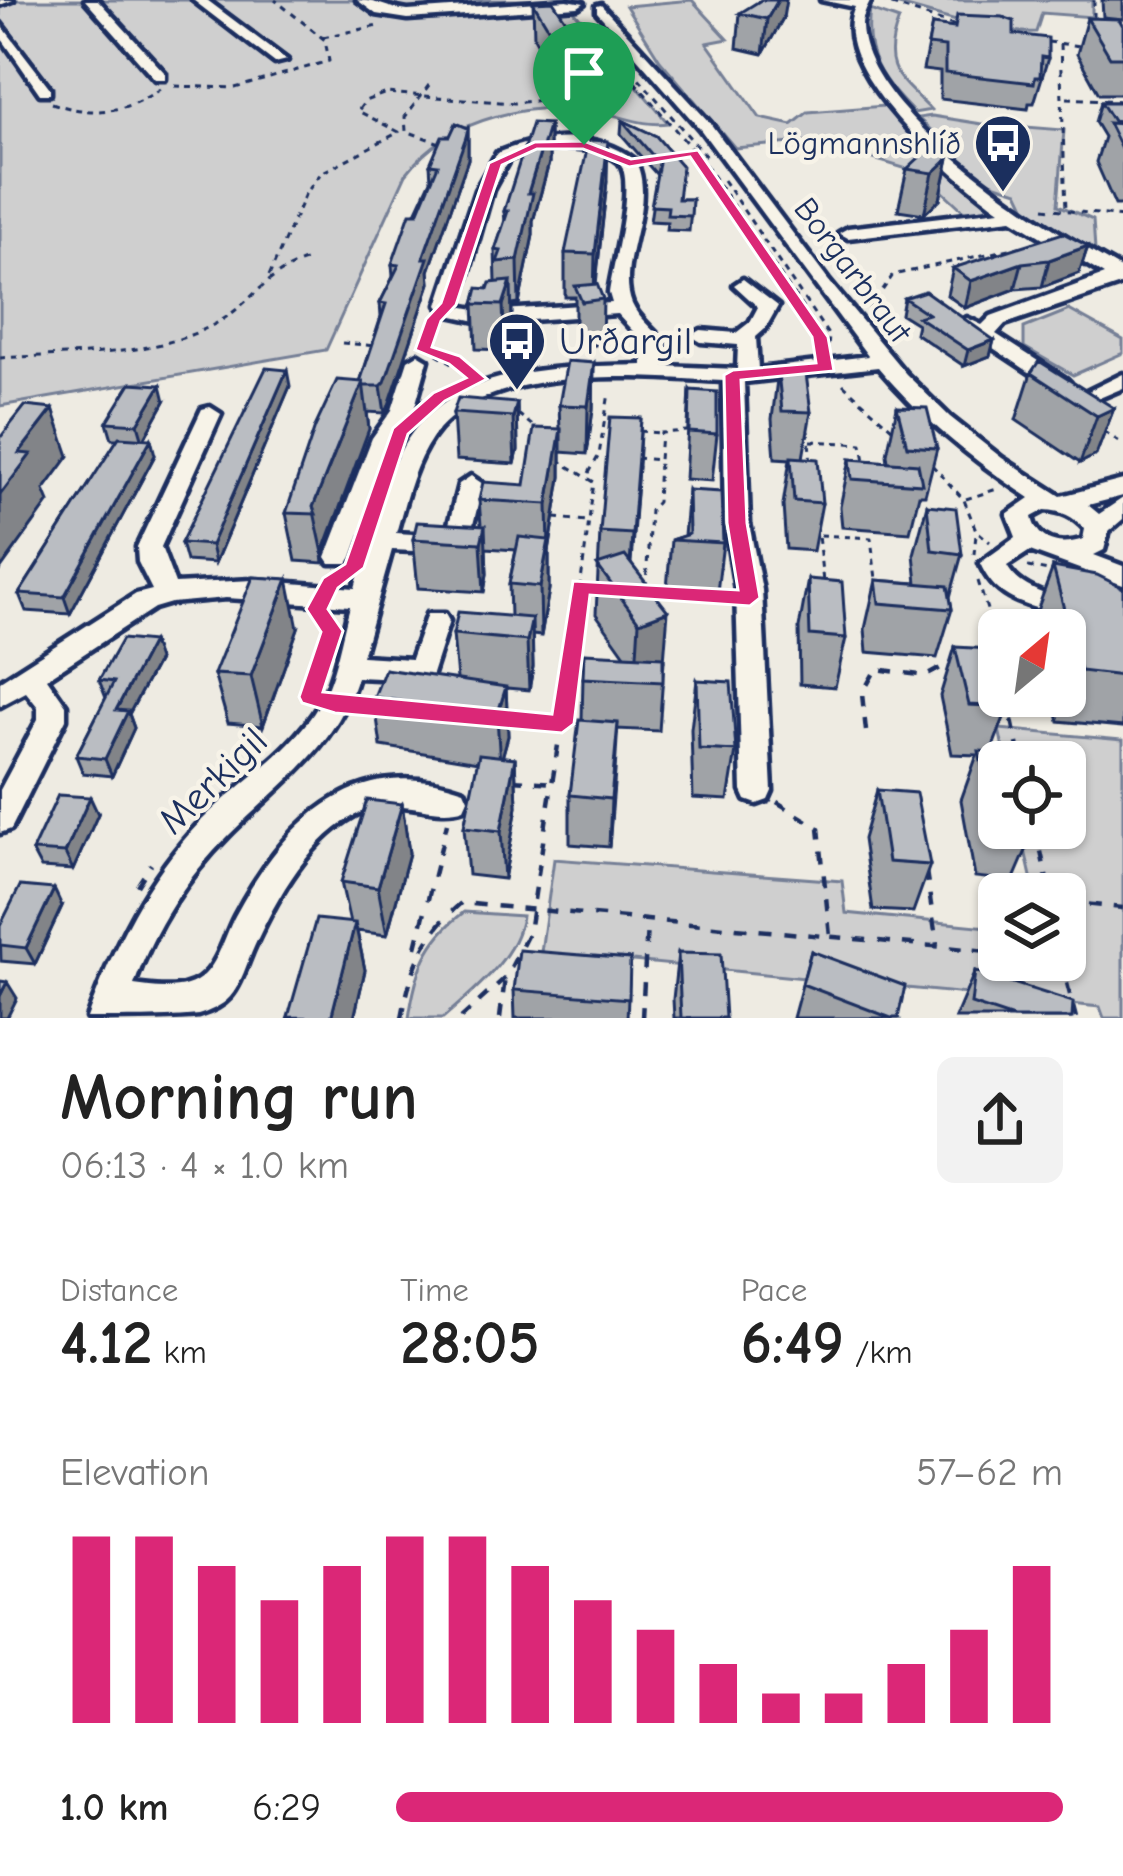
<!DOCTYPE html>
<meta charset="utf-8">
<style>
:root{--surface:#fff;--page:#f2f2f2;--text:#222;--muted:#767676;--accent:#db2777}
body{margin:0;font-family:"Comic Neue",sans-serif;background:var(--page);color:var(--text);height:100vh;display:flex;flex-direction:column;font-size:45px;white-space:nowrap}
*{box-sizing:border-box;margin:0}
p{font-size:39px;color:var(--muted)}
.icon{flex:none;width:66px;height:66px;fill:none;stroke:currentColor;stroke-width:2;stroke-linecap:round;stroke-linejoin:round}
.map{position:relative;height:1018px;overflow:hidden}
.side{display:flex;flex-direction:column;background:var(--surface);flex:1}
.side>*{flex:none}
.needle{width:78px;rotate:29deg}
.tools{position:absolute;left:978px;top:609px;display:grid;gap:24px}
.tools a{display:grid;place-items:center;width:108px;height:108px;border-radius:18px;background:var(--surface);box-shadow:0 3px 9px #0004;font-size:60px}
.pin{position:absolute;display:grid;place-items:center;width:102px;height:102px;color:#fff;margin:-123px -51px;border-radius:50% 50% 50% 0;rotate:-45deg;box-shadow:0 0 12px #0007}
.pin .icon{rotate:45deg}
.round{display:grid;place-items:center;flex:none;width:126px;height:126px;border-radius:18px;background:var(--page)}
.summary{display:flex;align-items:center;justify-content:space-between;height:204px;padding:0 60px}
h1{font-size:66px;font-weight:700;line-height:90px}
.stats{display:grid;grid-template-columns:repeat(3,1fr);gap:18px;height:204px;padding:12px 60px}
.stats div{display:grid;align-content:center}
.stats b{font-size:60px;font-weight:700}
.stats small{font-size:33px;font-weight:400}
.stats p{font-size:33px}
.chart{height:336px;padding:24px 60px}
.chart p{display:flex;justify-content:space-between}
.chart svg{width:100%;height:216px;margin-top:12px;stroke:var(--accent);stroke-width:6}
ul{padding:0 60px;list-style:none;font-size:39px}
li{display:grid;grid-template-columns:192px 144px 1fr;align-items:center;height:90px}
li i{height:30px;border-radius:15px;background:var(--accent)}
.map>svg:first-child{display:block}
.green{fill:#cfcfcf;stroke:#757f96;stroke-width:3}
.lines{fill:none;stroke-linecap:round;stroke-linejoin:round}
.minor-casing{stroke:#1b2f5e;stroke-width:9}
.path-far1{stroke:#1b2f5e;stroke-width:3;stroke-dasharray:6 6;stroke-linecap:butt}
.path{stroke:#1b2f5e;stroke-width:4.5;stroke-dasharray:12 12;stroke-linecap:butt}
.minor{fill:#f7f3e8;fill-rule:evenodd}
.wall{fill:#a0a3a7;stroke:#1b2f5e;stroke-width:3}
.shaded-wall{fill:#828488;stroke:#1b2f5e;stroke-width:3}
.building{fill:#babdc2;stroke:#1b2f5e;stroke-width:3}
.route{fill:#db2777;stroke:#fff;stroke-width:3;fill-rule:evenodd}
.labels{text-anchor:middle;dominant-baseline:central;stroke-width:9;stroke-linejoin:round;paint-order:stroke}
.far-poi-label{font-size:33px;fill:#1b2f5e;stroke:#f7f3e8;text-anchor:end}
.far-street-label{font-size:33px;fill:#1b2f5e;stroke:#f7f3e8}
.poi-label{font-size:39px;fill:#1b2f5e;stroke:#f7f3e8;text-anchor:start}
.street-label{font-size:39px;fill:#1b2f5e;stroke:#f7f3e8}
</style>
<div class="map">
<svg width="1123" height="1018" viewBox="0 0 1123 1018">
<rect width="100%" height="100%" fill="#eeebe2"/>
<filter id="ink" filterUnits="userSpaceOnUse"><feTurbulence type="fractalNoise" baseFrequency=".00833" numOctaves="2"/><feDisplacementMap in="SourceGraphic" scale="24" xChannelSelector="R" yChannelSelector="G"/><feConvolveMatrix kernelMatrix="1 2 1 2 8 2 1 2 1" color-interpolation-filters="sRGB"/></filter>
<g filter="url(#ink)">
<path class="green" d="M0 0H565L668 123C644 126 628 118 604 113 535 99 450 116 406 174L326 350 0 406Z
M692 0 728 39 707 43 760 118 792 125 808 112 884 106 993 211 967 214 924 174 814 141 735 148 660 60 626 6Z
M892 0H1092V17L1042 13 1036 32C983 34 941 15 891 3Z
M870 10 899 20C880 68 898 77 931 110L914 113C882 80 863 57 870 10Z
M932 116 1026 131 1027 127 1064 130 1058 205 1093 220 1095 250 1028 212 1018 191 984 180 918 118Z
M1069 310 1123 340V353L1073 375 1024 347V328Z
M999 729 1123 740V1018H1104L1100 1007 541 952 554 859 842 881 846 913 999 928V960H1065V894H1035L1020 828H1065V762H1006Z
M464 912 522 916C516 959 473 991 443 1018H409C416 971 426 941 464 912Z"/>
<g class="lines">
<g class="minor-casing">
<path id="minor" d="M0 0H13L0 5Z
M85 0H98L165 73V79H155Z
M193 0H207L287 60 275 63Z
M357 0C375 0 390 9 408 11L567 0 584 3 578 7 408 19 376 14Z
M821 0H871C867 8 862 17 862 26 864 116 1052 231 1123 270V284L1005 324 996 334 1066 379 1070 383 1066 387H1052L957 324 967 318 982 325 991 316 1104 275 1012 219 848 238 839 233 848 228 1000 210C954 177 825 69 855 7Z
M601 5 710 123 828 280 906 374 950 417 1002 458 1061 496 1123 480V496L1088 505 1099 514 1123 498V519L1109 531 1104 550 1094 555 1123 566V585L1030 551 1007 566C1025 600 1085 601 1118 614L1123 618V642C1107 637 1095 625 1079 620 1038 606 998 607 980 563L1016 537 1007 514 1030 498C974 461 922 419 878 367L744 382 749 523 762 590 772 791 768 800 757 804 746 800 742 791 736 590 725 523 723 381C641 377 485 361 432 438 413 465 405 502 396 533L446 536 459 484 471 476 483 484 468 545 456 553 392 550 362 656 411 659 427 614H445L449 621 431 677 421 680 357 677C337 747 278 786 229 835 186 878 154 928 134 985 157 988 187 993 205 974 219 960 226 933 235 916 284 824 352 751 464 790L468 799 464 808C433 819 399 795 363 811 311 835 277 897 254 947 247 962 241 985 230 997 222 1006 208 1012 198 1015 170 1018 117 1018 87 1018 115 943 146 879 202 820 241 781 292 752 320 703 336 676 341 637 350 606L226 598 171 603 154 608 47 678 66 705V719L11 829 0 833V790L38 719V707L26 692 0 706V681L136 594 152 590 138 562 137 547 202 409 210 407 221 414 161 547 175 584 253 580 355 588C370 538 380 476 412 433 462 364 568 367 643 365V342L617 314 486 323 445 314 438 305 476 190 497 153C540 135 597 130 635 160 658 205 615 262 632 304 638 318 653 329 663 341L664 366 737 369 738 345 701 342 691 336 701 330 736 333 750 322 758 307 734 285 743 279 778 306 765 329 756 337 758 369 868 356 700 129 597 12V6ZM564 148C581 149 606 150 619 162 637 180 612 268 609 293L612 303 486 311 459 306 492 190 509 159 534 151ZM1045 510C1062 511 1073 516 1085 529L1083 539C1062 547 1037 542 1032 517Z
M0 23 50 88V94H40L0 36Z
M418 354 428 360 414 410 394 438 352 557 348 563H330L326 557 372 438 392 410 408 360Z
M1123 374V388L1083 405 1072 399Z"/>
</g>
<path class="path-far1" d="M1094 0V22
M880 1 956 26
M581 18 706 166 814 325 822 348
M323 37 378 26
M608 42 707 158
M1048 42 1080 46
M1060 44 1066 210
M429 85 405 117 406 131 440 143
M175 86 235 88 329 61 325 40 275 0
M1067 98 1123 101
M52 103C93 117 124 113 160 89
M672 156 692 153
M723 180 829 336 828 348
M1044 208 1123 217
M269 276 304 196 321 173 399 132 358 111 365 101 386 93 514 103 641 89
M869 310 893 275 1023 246
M342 343 376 346
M425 344 434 319
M437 354 475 376
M0 358C72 353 147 359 213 325 250 306 263 275 305 261
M843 384 894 430
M518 414 539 431
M639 431 660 433
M808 431 811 463
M1104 432 1123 444
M811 441 862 444 865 461
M636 458 659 460 661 433 687 431
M558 460 594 482 571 658
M932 465 964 500 976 530 990 542
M589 473 599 455 609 393
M966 499 997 489
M555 518 587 521
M817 526 823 582
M820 535 871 538 876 579
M974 554 976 534
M1028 567 1048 571
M978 581 999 648
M646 587 650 510 657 502 659 462
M654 592 728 597
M324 658 327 649"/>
<path class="path" d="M310 696 325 655
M1007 696 1021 762
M355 705 375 707
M505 719 561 724
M866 731 862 694 876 669 926 676 950 663
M512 780 555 783
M777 802 819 828 830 936
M1036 828 1050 894
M926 871 937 945
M137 886 151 864
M1065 902 1123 908
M416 947 447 823
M1061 960 1076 1018
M402 1018C411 969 423 936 461 903L999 952
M461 1018 506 977 529 932 572 655
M500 1018 505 978
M642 1018 647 924"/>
<use href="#minor" class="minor"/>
</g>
<path class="wall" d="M1102 0H1123V19L1103 17Z
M533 2 576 35 575 72 554 73 534 37Z
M740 13 783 18 763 54 737 48Z
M1087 18 1123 26V94H1099L1077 54Z
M932 25 1048 58 1034 103H1029L1028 109 940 99V72L923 70Z
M1101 102H1123V205H1115L1096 162 1104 137 1095 122Z
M622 120 656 136 679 199H692L689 231 666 230 667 222 650 221 657 175 621 134Z
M549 124V163L533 221V235L519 304 512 305V326L505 350 476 349 474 304 496 282 495 250 505 222 504 211Z
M468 128V159L429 271 430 283 388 408 385 413 367 412 369 429 323 553 324 563 296 561 286 513 360 382 381 317 380 303 393 277 392 264 431 180 430 164Z
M949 158 940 199 924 214 898 210 907 169Z
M607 181 596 284 603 299 602 344 581 347 575 331V297H565V253Z
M1088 246 1079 273 1042 287 1015 289 965 308 947 295 953 268Z
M904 298 994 340 990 356 964 366 915 333 917 324 901 314Z
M594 363 593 409 587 454 561 452V477L549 552V589L541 636 532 635 533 667 529 690 506 688 508 736 502 757 515 758 517 807 504 879 468 875 464 827 478 762 381 746 374 697 457 679 453 634 510 616 509 584 516 550 486 548 487 574 484 592 418 588 413 539 481 525 479 500 525 485 560 429 559 405Z
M778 372 811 412 803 458 822 503 813 551 786 549 783 505 790 459 775 458 772 419Z
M1031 373 1114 408 1096 455 1080 463 1016 420Z
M290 386 215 563 186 561 181 543Z
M690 390 717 434 712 481 685 479Z
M165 401 144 438 155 455 70 614 26 611 19 594 118 439H112L107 422Z
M517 403 518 450 515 464 456 460 453 413Z
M897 407 937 448 925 495H919L910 532 842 527 840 507 850 459 888 462 887 454Z
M638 466 631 563 664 661 659 731 617 729 609 847 570 844V795L582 720 583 678 625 655 596 614 600 532Z
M688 490 723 543 717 592 667 589 671 540 684 536Z
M927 505 962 554 950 597 952 609 937 658 867 652 865 629 876 580 917 583 914 554Z
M1053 567 1123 588V727L1059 721 1053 696H1065V630H1038L1035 616Z
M808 579 846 638 835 687 800 684 799 628Z
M298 628 263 726 228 723 214 674Z
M152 642 158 660 129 714 134 728 112 776 83 773 76 756 106 698 99 680Z
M955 647 1008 707 991 752 1034 832 1013 881 975 877 961 800 977 755 952 754 940 696Z
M697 680 736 751 728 800 693 798 691 729Z
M877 790 930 865 913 912 873 910 863 839Z
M402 804 409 853 387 935 357 931 365 970 354 1018H288L350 923 341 882Z
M98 814 73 870 41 868 32 851Z
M62 906 35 964 1 961 0 926Z
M811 951 898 1018H793Z
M678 953 725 1018H674L673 999Z
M630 959 627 1018H515L514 990Z
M975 971 1072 1018H955Z"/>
<path class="shaded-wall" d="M778 0H786L783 18 763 54 767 19Z
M576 35 575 72 554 73V37Z
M549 124V163L533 221V235L519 304 518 260 528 193Z
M468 128V159L429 271 430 283 388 408 385 413 381 386 423 258Z
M608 141 607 181 594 298 595 254Z
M949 158 940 199 924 214 933 173Z
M1088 246 1079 273 1042 287 1049 260Z
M1022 263 1015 289 965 308 971 281Z
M511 281 512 326 505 350 503 305Z
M994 340 990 356 964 366 968 350Z
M594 363 593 409 587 454 588 406Z
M287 370 290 386 215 563 211 545Z
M363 382 369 429 323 553 313 507Z
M161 385 165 401 143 441 138 424Z
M517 403 518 450 515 464 513 417Z
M1114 408 1096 455 1080 463 1097 416Z
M53 409 69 456 44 490 49 502 0 570V495L19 453Z
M641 418 638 466 629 582 632 534Z
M561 429V477L549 552 548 504Z
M151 439 155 455 70 614 64 597Z
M485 526 487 574 484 592 481 543Z
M549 540V589L541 636 540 587Z
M288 579 298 628 263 726 251 676Z
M668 611 664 661 636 671 639 622Z
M532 618 533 667 529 690 527 641Z
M152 642 158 660 129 714 134 728 112 776 105 759 116 710Z
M506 687 508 736 500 765 497 716Z
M618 723 615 772 609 847 611 799Z
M515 758 517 807 504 879 501 831Z
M90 797 98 814 73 870 65 853Z
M402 804 409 853 387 935 378 887Z
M54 889 62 906 35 964 26 948Z
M355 923 365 970 354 1018H331Z
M7 982 17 998 7 1018H0V996Z"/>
<path class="building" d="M761 0H778L767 19 740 13Z
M553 1 576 35 554 37 533 2Z
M957 15 1003 17 1014 21V34L1048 38V58L1041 57 1040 77H1035L1034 83 945 73V47L928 45 932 25 955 28Z
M1087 18 1119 19 1123 26V57H1110Z
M1101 102H1123V121H1113Z
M622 120 656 136 682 166 678 199H692L691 216 667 215 668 207 651 206 659 163Z
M456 123 468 128 466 137 423 258H428L385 382 381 386H364L363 382H360L386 304 380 303 399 265 392 264 410 213H418L438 165 430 164 442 136H450Z
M532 123 549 124 528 193H533L518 260 497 262 501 251 495 250 508 211H504Z
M1108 123 1123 124V153Z
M589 140 608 141 595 254 565 253Z
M935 143 949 158 933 173 907 169Z
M1063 233 1088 246 1049 260 1022 263 971 281 953 268Z
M511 281 503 305 474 304 478 288 488 289 490 283Z
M597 284 603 299 582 302 575 286Z
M925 291 994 340 968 350 918 317 928 314 904 298Z
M567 361 594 363 588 406 559 405Z
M1039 361 1114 408 1097 416 1031 373Z
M266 368 287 370 211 545 181 543Z
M778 372 806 374 811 412 782 411Z
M337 380 363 382 313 507 316 514 286 513 315 427Z
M131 383 161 385 138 424 107 422Z
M690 390 717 392V434L689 432Z
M458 398 517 403 513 417 453 413Z
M25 406 53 409 19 453 31 454 0 495V438Z
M897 407 927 408 937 448 907 446Z
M610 417 641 418 632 534 600 532Z
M534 428 561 429 548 504 479 500 483 482 525 485Z
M119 437 151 439 64 597 19 594Z
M791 457 818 459 822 503 794 501Z
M850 459 918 464 922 484 852 479Z
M688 490 721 492 723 543 671 540 689 534Z
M927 505 956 508 962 554 932 550Z
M417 522 485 526 481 543 413 539Z
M519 537 549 540 540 587 509 584Z
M625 556 668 611 639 622 597 565Z
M1053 567 1097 575 1123 588V676L1080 671Z
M253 577 288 579 251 676 214 674Z
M808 579 842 582 846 638 810 635Z
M876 580 948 586 952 609 879 603Z
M458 612 532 618 527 641 453 634Z
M122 639 152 642 116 710 128 711 105 759 76 756 114 682 99 680Z
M955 647 992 649 999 674V696H1005L1008 707 969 705Z
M584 653 663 657V682L583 678Z
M385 669 506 687 497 716 374 697Z
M697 680 731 682 736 751 699 749Z
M579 720 618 723 611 799 570 795Z
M979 751 1016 754 1018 762H999V828H1033L1034 832 995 829Z
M479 754 515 758 501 831 464 827Z
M877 790 916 793 930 865 888 862Z
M58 795 90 797 65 853 32 851Z
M367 800 402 804 378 887 341 882Z
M20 886 54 889 26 948 0 945V926Z
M316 919 355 923 331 1018 288 1017Z
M519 950 630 959 629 999 514 990Z
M811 951 905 986 898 1018H891L802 984Z
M678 953 721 954 725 1018H681Z
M975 971 1073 1002 1072 1018H1013L971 1004Z
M0 981 7 982 0 996Z"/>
</g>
<path class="route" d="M584 141 631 159 698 150 828 337 834 371 741 380 747 523 760 598 750 606 590 595 574 724 562 733 335 713 302 703 299 697 321 632 306 609 323 578 345 564 393 428 433 393 466 378 449 364 415 350 426 319 441 303 489 163 535 142ZM537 149H583L629 167 690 157 812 337 816 363 733 370 724 375 727 523 738 590 573 581 552 714 323 692 343 631 328 609 338 588 364 568 408 434 445 401 487 379 460 356 432 347 441 321 456 305 502 165Z"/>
<defs>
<g id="bus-pin" transform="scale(3)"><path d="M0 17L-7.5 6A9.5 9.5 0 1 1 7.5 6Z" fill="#1b2f5e" stroke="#f7f3e8"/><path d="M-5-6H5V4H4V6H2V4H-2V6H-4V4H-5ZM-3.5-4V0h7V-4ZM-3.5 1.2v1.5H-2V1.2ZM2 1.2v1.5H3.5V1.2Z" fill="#fff"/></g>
</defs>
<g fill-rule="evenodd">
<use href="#bus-pin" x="1003" y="143"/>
<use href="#bus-pin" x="517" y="341"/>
</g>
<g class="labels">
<g class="far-poi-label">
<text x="961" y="143">Lögmannshlíð</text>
</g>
<g class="far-street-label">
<text transform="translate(853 270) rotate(53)">Borgarbraut</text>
</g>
<g class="poi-label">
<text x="559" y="341">Urðargil</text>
</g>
<g class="street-label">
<text transform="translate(213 781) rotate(-44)">Merkigil</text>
</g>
</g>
</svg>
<div class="tools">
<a><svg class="needle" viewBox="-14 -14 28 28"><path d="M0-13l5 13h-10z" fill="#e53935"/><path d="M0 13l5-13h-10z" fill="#767676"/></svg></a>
<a><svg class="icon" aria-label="locate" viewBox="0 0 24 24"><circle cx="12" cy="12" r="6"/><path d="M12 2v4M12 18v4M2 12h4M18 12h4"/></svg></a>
<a><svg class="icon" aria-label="layers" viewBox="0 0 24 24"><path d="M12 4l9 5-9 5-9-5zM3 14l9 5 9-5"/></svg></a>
</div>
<div class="pin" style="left:584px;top:145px;background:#1e9e55"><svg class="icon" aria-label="arrive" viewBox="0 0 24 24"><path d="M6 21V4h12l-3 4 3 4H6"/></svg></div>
</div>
<section class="side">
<div class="summary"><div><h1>Morning run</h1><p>06:13 · 4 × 1.0 km</p></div><a class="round"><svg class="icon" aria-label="share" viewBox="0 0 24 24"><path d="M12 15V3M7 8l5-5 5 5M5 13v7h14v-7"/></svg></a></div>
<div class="stats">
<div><p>Distance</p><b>4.12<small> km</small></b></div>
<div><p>Time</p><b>28:05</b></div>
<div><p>Pace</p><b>6:49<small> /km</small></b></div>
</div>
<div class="chart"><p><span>Elevation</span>57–62 m</p>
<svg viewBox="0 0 160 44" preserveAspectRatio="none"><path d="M5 44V6M15 44V6M25 44V12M35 44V19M45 44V12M55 44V6M65 44V6M75 44V12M85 44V19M95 44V25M105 44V32M115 44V38M125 44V38M135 44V32M145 44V25M155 44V12"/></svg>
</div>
<ul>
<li><b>1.0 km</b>6:29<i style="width:100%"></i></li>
</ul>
</section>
